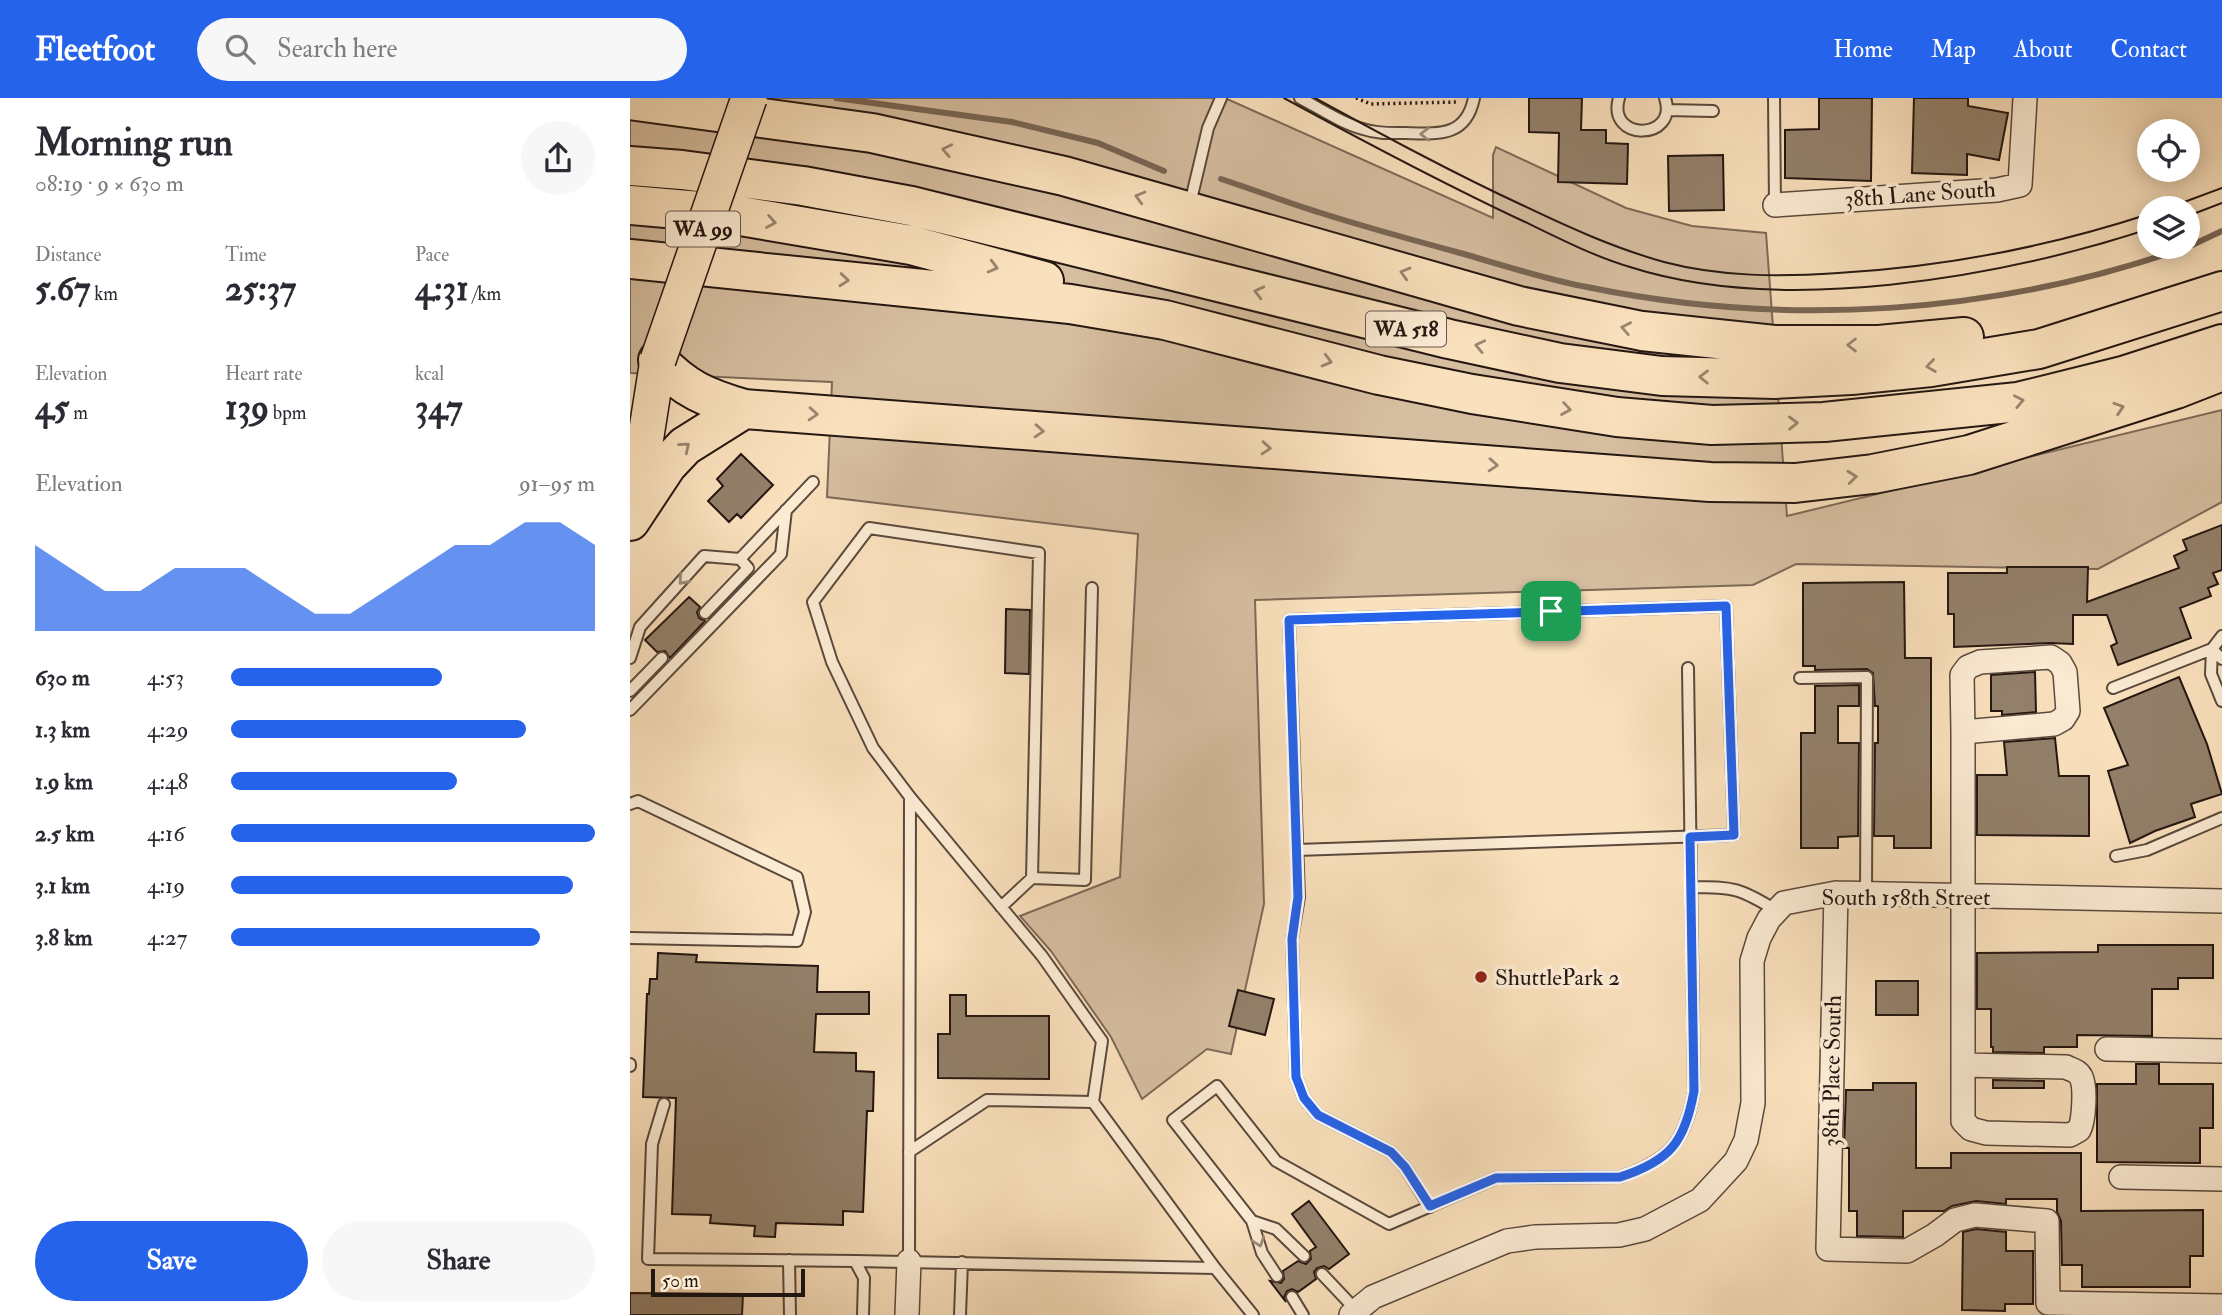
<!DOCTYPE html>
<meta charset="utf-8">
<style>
:root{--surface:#fff;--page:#f7f7f7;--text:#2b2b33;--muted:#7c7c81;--accent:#2563eb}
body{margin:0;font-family:"IM FELL Double Pica",serif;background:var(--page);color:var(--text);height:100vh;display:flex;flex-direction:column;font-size:26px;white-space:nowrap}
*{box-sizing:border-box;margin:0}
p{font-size:23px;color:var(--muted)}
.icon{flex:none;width:38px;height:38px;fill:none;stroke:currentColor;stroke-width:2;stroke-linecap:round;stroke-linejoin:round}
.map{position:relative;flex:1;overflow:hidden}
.details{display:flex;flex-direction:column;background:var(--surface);width:630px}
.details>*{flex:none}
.buttons{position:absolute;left:1507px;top:21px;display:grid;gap:14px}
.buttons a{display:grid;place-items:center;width:63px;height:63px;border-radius:50%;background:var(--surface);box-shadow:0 4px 18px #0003;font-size:35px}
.scale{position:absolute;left:21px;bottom:18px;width:154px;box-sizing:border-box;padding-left:7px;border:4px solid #241611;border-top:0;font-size:19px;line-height:24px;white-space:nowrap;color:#241611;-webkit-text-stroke:5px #fcecd4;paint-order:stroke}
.pin{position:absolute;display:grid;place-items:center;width:60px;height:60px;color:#fff;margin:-30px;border-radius:14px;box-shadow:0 4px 10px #0006}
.round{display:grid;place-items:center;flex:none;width:74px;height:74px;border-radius:37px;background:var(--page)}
.summary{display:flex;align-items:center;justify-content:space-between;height:119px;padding:0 35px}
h1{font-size:38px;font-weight:700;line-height:52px}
.metrics{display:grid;grid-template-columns:repeat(3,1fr);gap:10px;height:119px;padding:7px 35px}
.metrics div{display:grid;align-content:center}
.metrics b{font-size:35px;font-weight:700}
.metrics small{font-size:19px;font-weight:400}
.metrics p{font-size:19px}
.chart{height:196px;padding:14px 35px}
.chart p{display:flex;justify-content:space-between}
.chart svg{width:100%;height:126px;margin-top:7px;fill:var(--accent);opacity:.7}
.button{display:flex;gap:14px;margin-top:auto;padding:14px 35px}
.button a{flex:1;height:80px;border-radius:42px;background:var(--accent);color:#fff;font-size:28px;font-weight:700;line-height:80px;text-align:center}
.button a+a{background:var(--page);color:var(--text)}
ul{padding:0 35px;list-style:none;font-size:23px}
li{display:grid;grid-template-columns:112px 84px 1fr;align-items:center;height:52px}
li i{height:18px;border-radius:9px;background:var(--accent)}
header{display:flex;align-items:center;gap:42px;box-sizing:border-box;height:98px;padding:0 35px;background:var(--accent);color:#fff}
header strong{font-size:33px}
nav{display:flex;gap:38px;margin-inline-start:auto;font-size:24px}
.search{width:490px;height:63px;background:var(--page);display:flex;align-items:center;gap:18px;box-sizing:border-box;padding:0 24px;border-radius:38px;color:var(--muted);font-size:26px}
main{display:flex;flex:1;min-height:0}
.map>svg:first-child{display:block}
.green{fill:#d6bea0;stroke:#7d6a58;stroke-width:2}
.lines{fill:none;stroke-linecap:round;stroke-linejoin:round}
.stream{stroke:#796655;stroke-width:6}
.building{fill:#93806a;stroke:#241611;stroke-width:2}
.lane-casing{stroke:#5a493c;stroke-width:14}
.street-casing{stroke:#5a493c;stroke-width:26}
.primary-casing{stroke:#241611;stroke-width:38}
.highway-casing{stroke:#241611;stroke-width:42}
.path{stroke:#241611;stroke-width:3.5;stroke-dasharray:2 3.5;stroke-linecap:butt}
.lane{stroke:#fcecd4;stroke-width:10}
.street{stroke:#fcecd4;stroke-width:23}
.primary{stroke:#fae1bd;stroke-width:35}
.highway{stroke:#fae1bd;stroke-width:38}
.tram{stroke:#241611;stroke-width:2}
.primary-bridge-casing{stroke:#241611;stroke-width:38;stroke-linecap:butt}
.primary-bridge{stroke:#fae1bd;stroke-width:35}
.oneway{stroke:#9b8c7c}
.oneway2{stroke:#9a8670}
.route-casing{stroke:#fff;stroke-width:14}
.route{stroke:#2563eb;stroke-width:9}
.poi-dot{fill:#8f2418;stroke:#fcecd4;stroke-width:2.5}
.labels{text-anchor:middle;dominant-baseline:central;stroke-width:7;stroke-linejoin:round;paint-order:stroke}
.shield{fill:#fcecd4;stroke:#65564c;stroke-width:2}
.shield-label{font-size:21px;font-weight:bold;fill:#241611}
.street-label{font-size:23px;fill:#241611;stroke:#fcecd4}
.poi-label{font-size:23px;fill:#241611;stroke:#fcecd4;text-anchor:start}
</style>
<header>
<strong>Fleetfoot</strong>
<div class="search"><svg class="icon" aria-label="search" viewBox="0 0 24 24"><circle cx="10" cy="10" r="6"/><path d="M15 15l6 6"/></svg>Search here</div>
<nav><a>Home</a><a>Map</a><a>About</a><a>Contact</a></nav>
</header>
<main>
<section class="details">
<div class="summary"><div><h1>Morning run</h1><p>08:19 · 9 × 630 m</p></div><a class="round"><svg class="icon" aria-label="share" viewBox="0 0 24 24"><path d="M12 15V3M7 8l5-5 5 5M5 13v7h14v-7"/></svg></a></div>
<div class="metrics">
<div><p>Distance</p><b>5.67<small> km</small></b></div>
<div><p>Time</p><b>25:37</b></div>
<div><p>Pace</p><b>4:31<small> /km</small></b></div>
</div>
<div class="metrics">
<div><p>Elevation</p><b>45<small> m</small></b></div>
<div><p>Heart rate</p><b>139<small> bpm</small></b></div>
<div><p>kcal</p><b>347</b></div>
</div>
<div class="chart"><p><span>Elevation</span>91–95 m</p>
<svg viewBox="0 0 160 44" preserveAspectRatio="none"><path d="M0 44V14L10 22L20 30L30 30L40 22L50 22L60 22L70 30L80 38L90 38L100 30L110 22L120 14L130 14L140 6L150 6L160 14V44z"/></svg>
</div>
<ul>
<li><b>630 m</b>4:53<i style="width:58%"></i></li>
<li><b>1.3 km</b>4:29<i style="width:81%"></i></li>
<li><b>1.9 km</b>4:48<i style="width:62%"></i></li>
<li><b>2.5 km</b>4:16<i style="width:100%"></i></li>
<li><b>3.1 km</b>4:19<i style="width:94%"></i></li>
<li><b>3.8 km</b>4:27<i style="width:85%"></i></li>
</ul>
<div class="button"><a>Save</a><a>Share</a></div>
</section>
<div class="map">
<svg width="1592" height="1217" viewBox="0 0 1592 1217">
<rect width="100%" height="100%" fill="#fae1bd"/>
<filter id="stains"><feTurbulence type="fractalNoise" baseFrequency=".00286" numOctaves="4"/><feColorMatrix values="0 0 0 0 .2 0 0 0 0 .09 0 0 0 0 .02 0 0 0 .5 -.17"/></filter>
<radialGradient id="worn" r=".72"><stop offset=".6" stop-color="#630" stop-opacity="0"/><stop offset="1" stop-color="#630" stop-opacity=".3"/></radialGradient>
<path class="green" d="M0 0H595L863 120V57L866 49 996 110 1062 128 1136 135 1157 418 1592 312V404L1468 471 1166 466 1123 487 625 502 634 806 601 956 577 951 512 1001 481 939 421 853 390 818 490 779 508 436 197 399 202 284 0 275Z"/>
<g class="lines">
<path class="stream" d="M206 0 382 24 468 45 534 73
M591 81C625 92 658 105 691 115 738 130 786 143 834 156 875 168 915 181 957 189 1156 230 1365 217 1557 149
M1558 149 1592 133"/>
</g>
<path class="building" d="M899 0H952L951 32H976V45L998 46 997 86 928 84 929 35 899 34Z
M1189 0H1242L1241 83 1155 80V32L1189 31Z
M1284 0H1338V8L1378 15 1369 62 1337 56V77L1282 75Z
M1093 57 1094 112 1039 113 1038 58Z
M111 356 143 387 111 420 107 416 99 424 78 403 93 388 87 381Z
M1592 427V472L1583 475 1588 486 1578 490 1581 498 1550 510 1561 540 1488 567 1481 548 1487 545 1477 517H1443V546L1420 545 1324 549V516H1318V475H1377V469H1458L1457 504 1549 470 1544 458 1557 452 1553 442Z
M1274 484 1275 560H1301V750H1264V738H1244L1245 645H1248V608H1245L1243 575 1237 571 1185 572V568H1173V485Z
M59 499 70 509 67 514 69 520 75 523 40 560 35 553 27 554 15 542Z
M376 511 400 512 399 576 375 575Z
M1405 574 1406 614 1372 617V613H1361V577Z
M1549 579 1577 646 1592 696 1561 706 1565 719 1525 733 1500 745 1478 673 1498 667 1474 610Z
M1229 587V608H1208V645H1229L1228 738 1208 739V750H1171V635H1185V588Z
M1425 640 1429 678H1459V738L1347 737V677H1377L1374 644Z
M1468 847H1583V880H1548V891H1522V938L1447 937V949H1414V955L1363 954V949H1361V911H1347V855L1468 854Z
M28 855 67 857 66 864 188 868 187 894H239V916H186L184 954 226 955V973L244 974 243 1013H237L233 1114 213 1113V1127L146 1125 145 1139 124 1138 125 1128 80 1125 81 1117 42 1116 46 1000 13 999 17 896H19L20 881H27Z
M1246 883H1288V917H1246Z
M608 892 644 901 635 937 599 928Z
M320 897H336V918H419V981L308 980V936H320Z
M1506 966H1529V986H1583V1030H1570V1065L1467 1064V986H1506Z
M1363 982 1414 983V990H1363Z
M1243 985H1286V1070H1321V1055H1451V1113L1573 1112V1158H1560V1189H1452V1167H1432L1431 1123 1427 1114V1101H1376V1106L1346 1103 1322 1108 1314 1113H1273V1139L1227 1138V1113H1219V1050H1214L1216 992H1243Z
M679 1103 719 1156 699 1171 694 1168 687 1170 684 1174 686 1181 668 1194 662 1191 657 1193 654 1199 656 1204 640 1183 651 1185 654 1181 653 1173 668 1163 676 1166 681 1161 680 1153 686 1149 662 1116Z
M1346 1131 1376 1134V1153H1403V1206H1375V1213L1332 1212 1333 1134Z
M0 1195 113 1196 112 1217H0Z"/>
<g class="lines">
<g class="lane-casing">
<path id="lane" d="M670 0C691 11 711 25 733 31 747 36 762 35 776 35 809 36 836 39 844 0
M989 0C976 44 1049 43 1035 0
M1144 0 1145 107
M1037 12 1083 13
M560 106 578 30 591 0
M110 461 183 384
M462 490 455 782 402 780 409 455 239 430 183 504 202 564 243 650 280 699 412 858 472 943 463 1004
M1582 551 1581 576 1592 603
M1582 551 1592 561
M0 560 10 529 74 458 110 461 118 470 75 515
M1170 580 1237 579 1236 796
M1483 590 1582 551 1592 538
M0 593 32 560
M0 612 151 456 156 412
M0 706 8 703 167 779 175 814 167 843 0 840
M667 752 1104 737 1096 508 659 522 669 799 662 841 666 979 674 1000 688 1017 761 1054 775 1069 800 1109
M1486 758 1517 752 1592 720
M1061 789C1104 789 1110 790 1147 813
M371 809 402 780
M0 966V968
M34 1006 22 1046 18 1161 225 1163 234 1180 233 1217
M279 1054 357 1002 463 1004 585 1170
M622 1123 543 1022 587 988 646 1063 759 1126 866 1080 990 1079C1040 1062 1055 1044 1064 993L1058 570
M159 1162 160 1217
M225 1163 585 1170 623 1217
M279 1163 280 699
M692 1176 726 1212
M647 1178 632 1155 622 1123 646 1131 674 1158
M662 1199 673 1217
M330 1217 332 1164"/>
</g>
<g class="street-casing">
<path id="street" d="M1145 107 1367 92 1390 87 1395 0
M1421 559 1430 565 1435 574 1438 613 1433 621 1424 626 1333 634 1332 577 1338 569 1350 564Z
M1333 634V967
M1206 795 1198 1151 1277 1153 1305 1137 1325 1122 1345 1117 1417 1123 1418 1205 1592 1208
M1477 951 1592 953
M1333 967 1436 969C1442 972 1448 973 1451 979 1456 989 1454 1023 1449 1032L1440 1037 1356 1035 1341 1031 1333 1023Z
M1491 1079 1592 1081
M277 1217 279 1163
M721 1217 743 1199 877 1143 905 1139 989 1137 1015 1131 1070 1102 1106 1063 1116 1042 1123 1005 1122 863 1129 840 1139 821 1154 805 1206 795 1592 803"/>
</g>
<g class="primary-casing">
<path id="primary" d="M0 415 12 363 28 262"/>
</g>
<g class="highway-casing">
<path id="highway" d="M0 2 242 35 434 78 889 208 1012 233 1144 247H1249L1334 239
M0 68 52 72 173 88 281 108 819 241 930 265 1032 278 1145 281 1221 277 1301 269 1409 251 1592 193
M0 107 93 115 281 147 414 183
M0 161 440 206 535 222 749 277 842 296 987 319 1082 327 1194 324 1388 304 1493 278 1592 246
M28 262C54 291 77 300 114 311L1080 384 1165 385 1243 376 1339 357 1546 291 1592 273
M0 423 37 367 55 348 114 311"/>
</g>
<path class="path" d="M726 0 741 6 828 4"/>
<use href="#lane" class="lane"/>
<use href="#street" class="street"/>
<use href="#primary" class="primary"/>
<use href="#highway" class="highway"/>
<path class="tram" d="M654 0C733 43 812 85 893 123 928 140 963 158 1000 169 1153 218 1368 180 1519 131
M685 0C753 37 821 74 892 107 938 129 984 150 1034 164 1091 179 1150 179 1208 175 1313 169 1418 149 1519 116
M1538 110 1592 90
M1558 118 1592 105"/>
<g class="primary-bridge-casing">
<path id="primary-bridge" d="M28 262 119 0"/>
</g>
<use href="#primary-bridge" class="primary-bridge"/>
</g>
<defs><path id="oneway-chevron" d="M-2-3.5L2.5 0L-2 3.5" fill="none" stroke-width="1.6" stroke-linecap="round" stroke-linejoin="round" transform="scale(1.75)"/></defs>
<g class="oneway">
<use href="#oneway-chevron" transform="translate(795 36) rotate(-180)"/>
<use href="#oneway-chevron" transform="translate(53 482) rotate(132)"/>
<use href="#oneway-chevron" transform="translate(629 1144) rotate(71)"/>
</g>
<g class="oneway2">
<use href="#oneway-chevron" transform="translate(317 52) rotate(-168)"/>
<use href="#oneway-chevron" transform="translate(510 99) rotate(-165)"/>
<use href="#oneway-chevron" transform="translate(141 124) rotate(10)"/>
<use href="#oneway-chevron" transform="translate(363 169) rotate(15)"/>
<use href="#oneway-chevron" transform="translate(775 175) rotate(-164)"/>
<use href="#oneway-chevron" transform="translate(214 182) rotate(5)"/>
<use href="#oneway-chevron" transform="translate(629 194) rotate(-166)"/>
<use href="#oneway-chevron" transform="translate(996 230) rotate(-169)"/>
<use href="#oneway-chevron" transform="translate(1222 247) rotate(180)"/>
<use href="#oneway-chevron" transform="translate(850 248) rotate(-168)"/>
<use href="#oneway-chevron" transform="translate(697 263) rotate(15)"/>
<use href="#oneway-chevron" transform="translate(1301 268) rotate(172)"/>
<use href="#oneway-chevron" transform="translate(1074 279) rotate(-179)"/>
<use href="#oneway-chevron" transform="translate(1389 303) rotate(-11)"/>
<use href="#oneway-chevron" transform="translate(1489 310) rotate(-18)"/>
<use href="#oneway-chevron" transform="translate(936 311) rotate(9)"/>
<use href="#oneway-chevron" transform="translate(183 316) rotate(4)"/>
<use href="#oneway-chevron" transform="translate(1163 325) rotate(-1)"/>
<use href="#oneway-chevron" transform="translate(409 333) rotate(4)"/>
<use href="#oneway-chevron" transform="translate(55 349) rotate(-40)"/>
<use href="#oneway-chevron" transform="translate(636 350) rotate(4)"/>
<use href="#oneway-chevron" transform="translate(863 367) rotate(4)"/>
<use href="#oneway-chevron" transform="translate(1222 379) rotate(-6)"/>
</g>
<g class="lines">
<g class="route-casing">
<path id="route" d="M1096 508 1104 737 1060 739 1064 993C1055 1044 1040 1063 990 1079L866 1080 800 1108 775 1069 761 1054 688 1017 674 1000 666 979 662 841 668 799 659 522Z"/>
</g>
<use href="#route" class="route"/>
</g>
<circle class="poi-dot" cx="851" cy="879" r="7"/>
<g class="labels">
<g class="shield">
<rect x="36" y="113.5" width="74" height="35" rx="5"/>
<rect x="736" y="213.5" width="80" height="35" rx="5"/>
</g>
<g class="shield-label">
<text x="73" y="131">WA 99</text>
<text x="776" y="231">WA 518</text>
</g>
<g class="street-label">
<text transform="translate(1290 96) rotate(-4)">38th Lane South</text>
<text x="1276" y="799">South 158th Street</text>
<text transform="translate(1202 973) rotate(-89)">38th Place South</text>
</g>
<g class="poi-label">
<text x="865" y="879">ShuttlePark 2</text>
</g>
</g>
<rect width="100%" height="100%" filter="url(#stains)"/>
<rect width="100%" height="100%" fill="url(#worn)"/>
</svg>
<div class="buttons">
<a><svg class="icon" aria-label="locate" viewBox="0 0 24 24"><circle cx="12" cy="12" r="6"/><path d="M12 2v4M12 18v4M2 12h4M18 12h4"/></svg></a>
<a><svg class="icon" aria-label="layers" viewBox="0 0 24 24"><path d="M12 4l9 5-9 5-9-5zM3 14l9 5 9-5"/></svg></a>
</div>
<div class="scale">50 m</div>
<div class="pin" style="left:921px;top:513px;background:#1e9e55"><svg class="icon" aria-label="arrive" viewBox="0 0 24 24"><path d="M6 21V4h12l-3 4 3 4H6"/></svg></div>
</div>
</main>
